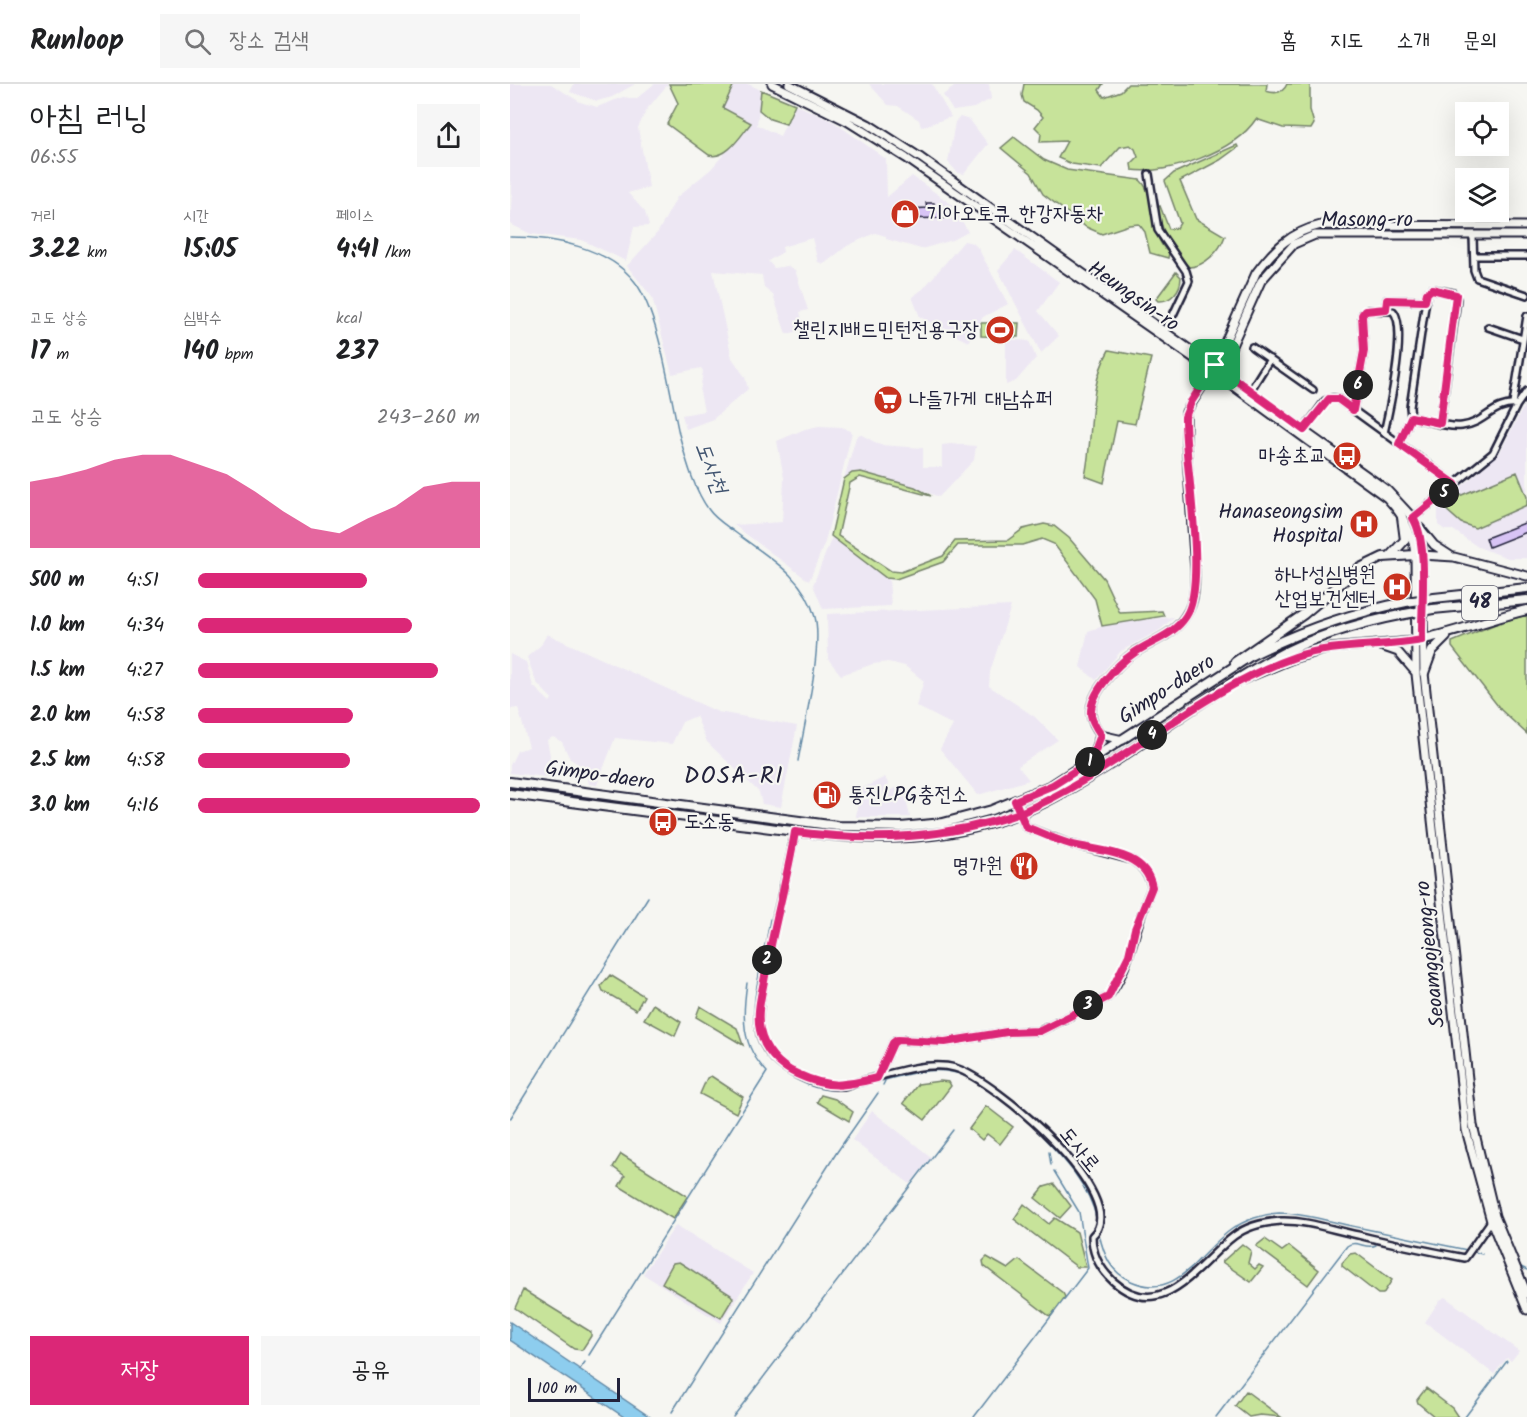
<!DOCTYPE html>
<html lang="ko">
<meta charset="utf-8">
<style>
:root{--surface:#fff;--page:#f6f6f6;--text:#202124;--muted:#757577;--line:#e0e0e0;--accent:#db2777}
body{margin:0;font-family:Kalam,"Poor Story",sans-serif;background:var(--page);color:var(--text);height:100vh;display:flex;flex-direction:column;font-size:22px;white-space:nowrap}
*{box-sizing:border-box;margin:0}
p{font-size:20px;color:var(--muted)}
.icon{flex:none;width:33px;height:33px;fill:none;stroke:currentColor;stroke-width:2;stroke-linecap:round;stroke-linejoin:round}
.map{position:relative;flex:1;overflow:hidden}
.drawer{display:flex;flex-direction:column;background:var(--surface);width:510px}
.drawer>*{flex:none}
.controls{position:absolute;left:945px;top:18px;display:grid;gap:12px}
.controls a{display:grid;place-items:center;width:54px;height:54px;border-radius:0px;background:var(--surface);box-shadow:0 6px 24px #0002;font-size:30px}
.scale{position:absolute;left:18px;bottom:15px;width:92px;box-sizing:border-box;padding-left:6px;border:3px solid #22223b;border-top:0;font-size:16px;line-height:21px;white-space:nowrap;color:#22223b;-webkit-text-stroke:4px #f6f6f2;paint-order:stroke}
.pin{position:absolute;display:grid;place-items:center;width:51px;height:51px;color:#fff;margin:-26px;border-radius:12px;box-shadow:0 3px 9px #0006}
.km{position:absolute;width:30px;height:30px;margin:-15px;border-radius:50%;background:#222;color:#fff;font-size:16px;line-height:30px;text-align:center}
.round{display:grid;place-items:center;flex:none;width:63px;height:63px;border-radius:0px;background:var(--page)}
.headline{display:flex;align-items:center;justify-content:space-between;height:102px;padding:0 30px}
h1{font-size:33px;font-weight:600;line-height:45px}
.figures{display:grid;grid-template-columns:repeat(3,1fr);gap:9px;height:102px;padding:6px 30px}
.figures div{display:grid;align-content:center}
.figures b{font-size:26px;font-weight:600}
.figures small{font-size:16px;font-weight:400}
.figures p{font-size:16px}
.chart{height:168px;padding:12px 30px}
.chart p{display:flex;justify-content:space-between}
.chart svg{width:100%;height:108px;margin-top:6px;fill:var(--accent);opacity:.7}
.primary-button{display:flex;gap:12px;margin-top:auto;padding:12px 30px}
.primary-button a{flex:1;height:69px;border-radius:0px;background:var(--accent);color:#fff;font-size:24px;font-weight:600;line-height:69px;text-align:center}
.primary-button a+a{background:var(--page);color:var(--text)}
ul{padding:0 30px;list-style:none;font-size:20px}
li{display:grid;grid-template-columns:96px 72px 1fr;align-items:center;height:45px}
li i{height:15px;border-radius:8px;background:var(--accent)}
header{display:flex;align-items:center;gap:36px;box-sizing:border-box;height:84px;padding:0 30px;background:var(--surface);border-bottom:2px solid var(--line)}
header strong{font-size:28px}
nav{display:flex;gap:33px;margin-inline-start:auto;font-size:21px}
.search{width:420px;height:54px;background:var(--page);display:flex;align-items:center;gap:15px;box-sizing:border-box;padding:0 21px;border-radius:0px;color:var(--muted);font-size:22px}
main{display:flex;flex:1;min-height:0}
.map>svg:first-child{display:block}
.built{fill:#ede7f3}
.green{fill:#c7e39a;stroke:#74826a;stroke-width:1.5}
.water{fill:#8dcdee;stroke:#6289a6;stroke-width:1.5}
.lines{fill:none;stroke-linecap:round;stroke-linejoin:round}
.stream{stroke:#6289a6;stroke-width:1.5}
.building{fill:#d8c4f5;stroke:#22223b;stroke-width:1.5}
.street-casing{stroke:#22223b;stroke-width:10}
.secondary-casing{stroke:#22223b;stroke-width:11}
.primary-casing{stroke:#22223b;stroke-width:12}
.street{stroke:#f6f6f2;stroke-width:5}
.secondary{stroke:#f6f6f2;stroke-width:7}
.primary{stroke:#f6f6f2;stroke-width:8}
.primary-bridge-casing{stroke:#22223b;stroke-width:12;stroke-linecap:butt}
.primary-bridge{stroke:#f6f6f2;stroke-width:8}
.route-casing{stroke:#fff;stroke-width:12}
.route{stroke:#db2777;stroke-width:8}
.labels{text-anchor:middle;dominant-baseline:central;stroke-width:4.5;stroke-linejoin:round;paint-order:stroke}
.shield{fill:#f6f6f2;stroke:#626272;stroke-width:1.5}
.shield-label{font-size:20px;font-weight:bold;fill:#22223b}
.poi-label{font-size:21px;fill:#22223b;stroke:#f6f6f2;text-anchor:end}
.street-label{font-size:21px;fill:#22223b;stroke:#f6f6f2}
.water-label{font-size:22px;font-style:italic;fill:#425571;stroke:#f6f6f2}
.quarter-label{font-size:24px;letter-spacing:1.5px;fill:#22223b;stroke:#f6f6f2}
</style>
<header>
<strong>Runloop</strong>
<div class="search"><svg class="icon" aria-label="search" viewBox="0 0 24 24"><circle cx="10" cy="10" r="6"/><path d="M15 15l6 6"/></svg>장소 검색</div>
<nav><a>홈</a><a>지도</a><a>소개</a><a>문의</a></nav>
</header>
<main>
<section class="drawer">
<div class="headline"><div><h1>아침 러닝</h1><p>06:55</p></div><a class="round"><svg class="icon" aria-label="share" viewBox="0 0 24 24"><path d="M12 15V3M7 8l5-5 5 5M5 13v7h14v-7"/></svg></a></div>
<div class="figures">
<div><p>거리</p><b>3.22<small> km</small></b></div>
<div><p>시간</p><b>15:05</b></div>
<div><p>페이스</p><b>4:41<small> /km</small></b></div>
</div>
<div class="figures">
<div><p>고도 상승</p><b>17<small> m</small></b></div>
<div><p>심박수</p><b>140<small> bpm</small></b></div>
<div><p>kcal</p><b>237</b></div>
</div>
<div class="chart"><p><span>고도 상승</span>243–260 m</p>
<svg viewBox="0 0 160 44" preserveAspectRatio="none"><path d="M0 44V17L10 15L20 12L30 8L40 6L50 6L60 10L70 14L80 21L90 29L100 36L110 38L120 32L130 27L140 19L150 17L160 17V44z"/></svg>
</div>
<ul>
<li><b>500 m</b>4:51<i style="width:60%"></i></li>
<li><b>1.0 km</b>4:34<i style="width:76%"></i></li>
<li><b>1.5 km</b>4:27<i style="width:85%"></i></li>
<li><b>2.0 km</b>4:58<i style="width:55%"></i></li>
<li><b>2.5 km</b>4:58<i style="width:54%"></i></li>
<li><b>3.0 km</b>4:16<i style="width:100%"></i></li>
</ul>
<div class="primary-button"><a>저장</a><a>공유</a></div>
</section>
<div class="map">
<svg width="1017" height="1333" viewBox="0 0 1017 1333">
<rect width="100%" height="100%" fill="#f6f6f2"/>
<filter id="ink" filterUnits="userSpaceOnUse"><feTurbulence type="fractalNoise" baseFrequency=".0167" numOctaves="2"/><feDisplacementMap in="SourceGraphic" scale="12" xChannelSelector="R" yChannelSelector="G"/><feConvolveMatrix kernelMatrix="1 2 1 2 8 2 1 2 1" color-interpolation-filters="sRGB"/></filter>
<g filter="url(#ink)">
<path class="built" d="M0 0H41L70 18 87 23 113 13 126 15 144 0H158L137 25 128 44 139 103 118 109 135 128 139 142 124 143 116 177 72 156 21 150 0 140 2 106 0 97Z
M64 0H125L102 13 87 17 60 8Z
M224 0H238L251 6 247 41 270 52 285 20 324 38 376 75 377 113 402 92 444 122 458 148 443 156 411 165 376 155V152L365 149 337 162 314 180 308 178 302 154 272 163 273 168 258 177 264 184 278 182 285 186 298 226 290 228 295 246 276 250 263 211 254 204 252 191 203 187 222 274 235 293 238 305 203 335 176 345 172 331 194 327 190 308 193 287 191 284 162 290 142 213 117 182 148 148 167 113 201 85 241 39 213 24Z
M359 0H422L441 33 411 43 409 36 388 22 378 21Z
M448 0H479L481 15 464 24 443 27 433 11Z
M450 33 460 36 478 60 454 90 448 89 438 78 445 38Z
M454 157 463 159 468 164 498 220 473 233 458 258 410 233 402 213 413 205Z
M505 166 549 198 528 227 549 252 531 269 488 186Z
M496 255 519 257 526 274 506 297 496 301Z
M1017 316V474H998L968 463 943 446H935L928 441V423L989 370Z
M309 342 332 343 342 348 315 458 299 497 224 441 272 438 274 394 267 357 295 345Z
M350 350 370 361 413 364V383H432V361L441 360 466 362 464 376 429 413 405 403 351 388 342 389 334 395 346 353Z
M322 453 379 495 381 522 313 525 303 501Z
M501 522 480 588 479 602 525 633 548 656 508 682 519 696 468 711 430 665 443 641 406 622 414 597 395 582 378 578 363 580 331 591 318 575 317 530Z
M664 533 650 546 611 567 586 596 570 583 578 547 606 538Z
M37 550 208 628 287 642 271 723 252 720 249 708 197 658 186 632 172 638 162 660 105 654 87 701 79 700 75 684 60 675 52 658 43 653 37 656 40 671 37 693 0 689V681L7 667 19 663 8 624 0 625V570L16 578 23 602 40 618 42 615 26 598 17 573 31 561Z
M375 693 381 706 393 701 400 733H346L348 715 345 708Z
M362 1027 421 1073 400 1100 342 1056Z
M166 1141 243 1189 211 1239 133 1190Z
M935 1213 1009 1267 1001 1277 997 1274 984 1290 915 1238 930 1216Z"/>
<path class="green" d="M159 0H224L213 24 241 39C231 51 217 76 199 71L157 40 168 19Z
M514 0H593L589 6 594 13 611 7 618 0H757L756 7C765 10 773 10 777 0H800V26L804 40 801 45 773 44 746 35C725 67 659 91 622 86L621 80 628 73 625 65 620 61 610 63 591 84 562 80 548 74 557 57 530 58 531 49 525 43 533 33 527 26 514 18 512 11Z
M251 6 285 20 276 40 260 35 249 26Z
M504 53 534 76 557 86 630 96C648 112 636 149 659 169L658 174 640 169 635 148 629 140 619 141 592 150 576 143 533 110 521 89 491 64Z
M727 61 728 63 710 76 670 97 686 135 715 152C710 167 694 183 679 183 662 166 651 147 647 124L650 122 659 145 667 144 670 139 655 97 664 89Z
M666 188 671 193C671 206 661 218 648 217L646 215Z
M471 239H509L508 253 471 252Z
M599 266 641 274 625 340 607 337 594 399 575 392C584 351 577 304 599 266Z
M351 388 405 403 421 412 350 393 340 399 328 452 381 487 391 488 433 472 445 457 498 456 513 445 534 440 544 442 559 454 594 495 610 529 652 527 654 532 592 542 585 515 544 460 532 455 512 461H448L433 478 386 495 376 494 321 452 334 395 342 389Z
M1007 388 1017 413V421L965 444 951 439 934 424 947 413Z
M1017 531V650L991 626 942 563V558L988 539Z
M100 891 134 912 126 926 93 907 91 902Z
M143 920 171 938 165 952 134 935Z
M190 922 227 944 233 961 186 933Z
M201 992 233 1013 226 1029 190 1010 197 994Z
M430 997 439 998 441 1002 415 1036 393 1019 408 1000Z
M311 1011 325 1015 343 1028 339 1037 307 1018Z
M476 1022 503 1043 490 1060 477 1050 472 1056 459 1045Z
M111 1070 176 1111 177 1113 163 1135 109 1102 115 1092 103 1083Z
M544 1100 561 1122 550 1134 525 1114 534 1103Z
M514 1120 539 1140 545 1134 567 1148 576 1183H567L504 1135Z
M755 1155 772 1167 779 1162 809 1186 798 1201 746 1162Z
M732 1160 741 1167 738 1179 745 1185 749 1181 753 1183 741 1198 712 1178Z
M846 1169 882 1196 873 1210H868L832 1182V1179L840 1170Z
M477 1173 498 1185 509 1176 553 1209 555 1213 541 1232 538 1231 474 1182 473 1177Z
M169 1178 221 1211 223 1214 211 1234 152 1199 163 1179Z
M13 1206 81 1248V1252L72 1266 64 1265 5 1224Z
M916 1304 942 1324 948 1333H925L908 1319 907 1316Z
M736 1307 771 1333 750 1331 739 1333 725 1322Z"/>
<path class="water" d="M0 1238 140 1333H114L0 1256Z"/>
<g class="lines">
<path class="stream" d="M0 153C42 153 98 163 125 198 149 229 160 310 169 350 176 375 183 404 199 426 205 435 217 442 226 449 258 473 294 492 305 533 313 562 294 643 288 677
M257 853 260 835
M255 860C251 886 241 917 245 943 250 977 291 1006 324 1006 334 1006 345 1003 356 1001
M371 997C399 990 428 980 455 992
M373 1001 375 997
M513 1032C541 1062 579 1095 587 1137
M0 1035 138 813
M539 1068 541 1081
M589 1150C594 1171 600 1188 621 1197 668 1218 689 1167 722 1145 735 1136 753 1130 769 1129 791 1129 815 1136 837 1141 877 1149 917 1158 957 1166
M964 1168 972 1170
M1011 1183 1017 1186
M79 1271 257 988C231 962 232 933 237 899
M70 1285 75 1278
M162 1328 327 1068 368 1009
M223 1333 443 1046
M464 1333 578 1184 569 1128 544 1087
M706 1333 837 1162C846 1155 856 1166 866 1161
M955 1333 997 1277"/>
</g>
<path class="building" d="M416 119H424L425 125H431V130L436 129 437 134 382 135V126L417 124Z
M1017 438V448L979 463 976 454Z
M312 702 324 703 323 719 311 718Z"/>
<g class="lines">
<g class="street-casing">
<path id="street" d="M639 90 648 146 676 187 679 197 654 250
M963 152 964 186 967 194 1017 211
M964 172H1017
M876 225 877 216 915 217
M978 243 1013 255
M742 263 803 306
M740 307 760 275
M1003 320 1017 232
M843 326 854 267 852 231 858 226 883 227C898 243 879 327 874 349
M930 339 947 215 943 209 922 205 917 209 900 323 901 333C917 336 937 344 952 342 974 340 984 318 1007 321
M794 346 815 317 823 314 828 315 945 400
M889 360 901 333
M903 434 983 369 1007 321 1017 307
M285 748C277 795 263 841 255 889 252 906 247 926 249 944 254 981 300 1003 334 1002 364 995 415 975 445 984 484 995 624 1114 582 1152 582 1169 590 1185 603 1197 653 1242 689 1178 724 1152 737 1142 755 1138 771 1137 796 1136 823 1146 848 1151 883 1160 919 1167 955 1174L981 1137
M367 994 383 959 387 956 435 958 497 948 530 947 598 913C621 887 626 836 642 803 639 792 632 782 622 776L557 759 516 743 505 717"/>
</g>
<g class="secondary-casing">
<path id="secondary" d="M262 0 337 37 396 74 702 287 877 414C893 431 903 448 905 471L906 590 956 1046 981 1137 1017 1226
M279 0 358 40 411 74 877 406 903 434 912 459 914 589 963 1041 985 1132 1017 1210
M707 286H711L751 197 784 160 805 151H1017
M910 444 924 461 941 472
M911 471 944 473 1017 492
M871 562 888 568 906 589
M727 598 785 574 821 564 904 557
M613 656 591 651C586 645 582 638 581 630 579 609 609 579 625 568 644 556 664 551 676 531 685 517 685 503 685 487L676 358V328L702 287 746 189C764 165 781 148 811 141L1017 142"/>
</g>
<g class="primary-casing">
<path id="primary" d="M880 472 895 456 892 433
M924 514 1017 504
M923 525 1017 516
M904 557C943 550 978 535 1017 526
M725 578 794 530 848 485 873 473 905 471
M914 589 922 567 936 553
M581 677 591 651
M0 698 327 742 391 743 433 739 482 726 542 701 742 571C792 546 841 529 896 518
M0 710C74 720 149 729 223 739 334 754 427 770 533 719 613 679 682 619 760 576 801 553 849 539 895 530"/>
</g>
<use href="#street" class="street"/>
<use href="#secondary" class="secondary"/>
<use href="#primary" class="primary"/>
<g class="primary-bridge-casing">
<path id="primary-bridge" d="M896 518 924 514
M895 530 923 525"/>
</g>
<use href="#primary-bridge" class="primary-bridge"/>
</g>
</g>
<g class="lines" filter="url(#ink)">
<g class="route-casing">
<path id="route" d="M705 281 681 318 675 333C674 378 698 499 676 532 663 552 643 556 624 569 608 580 579 609 581 631 582 638 587 645 591 651L581 677 543 701 505 717 510 729C435 755 364 758 285 748 277 797 263 844 255 892 252 909 246 929 250 946 254 966 269 982 287 990 319 1005 334 1002 367 994L383 959 387 956 435 958 497 948 530 947 598 913 619 871 625 845 642 803C635 766 589 768 560 760 546 756 531 749 516 743L510 729C608 688 684 608 785 573 826 559 869 564 912 556 911 524 919 459 903 434L945 400 889 360 901 333 930 339 946 211 922 205 917 209 915 217 877 216 876 225 855 227 852 231 854 267 843 326 828 315H819L794 346 705 281"/>
</g>
<use href="#route" class="route"/>
</g>
<defs>
<g id="shop-disc" transform="scale(1.5)"><circle r="9.5" fill="#c8321e" stroke="#f6f6f2"/><path d="M-5-2.5h2.3a2.7 3.5 0 0 1 5.4 0H5L5.5 6h-11ZM-1.5-2.5h3a1.5 2.3 0 0 0-3 0Z" fill="#fff"/></g>
<g id="stadium-disc" transform="scale(1.5)"><circle r="9.5" fill="#c8321e" stroke="#f6f6f2"/><path d="M0-5a6.5 5 0 1 0 0 10a6.5 5 0 1 0 0-10ZM-3.5-1.8h7v3.6h-7Z" fill="#fff"/></g>
<g id="supermarket-disc" transform="scale(1.5)"><circle r="9.5" fill="#c8321e" stroke="#f6f6f2"/><path d="M-6-5.5h2.5l.6 2H6L4.5 2H-2.5L-4.4-4H-6ZM-1.5 3.2a1.3 1.3 0 1 0 .1 0ZM3 3.2a1.3 1.3 0 1 0 .1 0Z" fill="#fff"/></g>
<g id="bus-disc" transform="scale(1.5)"><circle r="9.5" fill="#c8321e" stroke="#f6f6f2"/><path d="M-5-6H5V4H4V6H2V4H-2V6H-4V4H-5ZM-3.5-4V0h7V-4ZM-3.5 1.2v1.5H-2V1.2ZM2 1.2v1.5H3.5V1.2Z" fill="#fff"/></g>
<g id="hospital-disc" transform="scale(1.5)"><circle r="9.5" fill="#c8321e" stroke="#f6f6f2"/><path d="M-5-5h3v3.5h4V-5h3V5h-3V1.5h-4V5h-3Z" fill="#fff"/></g>
<g id="fuel-disc" transform="scale(1.5)"><circle r="9.5" fill="#c8321e" stroke="#f6f6f2"/><path d="M-5.5-6h7V0h2V4h1.3V-2.5L3-4.5l.8-.8L6-3V5H2.5V1h-1V6h-7ZM-4.2-4.7v3.2H.2V-4.7Z" fill="#fff"/></g>
<g id="restaurant-disc" transform="scale(1.5)"><circle r="9.5" fill="#c8321e" stroke="#f6f6f2"/><path d="M-5-6h1v4h1v-4h1v4h1v-4h1v5L-1.5 .5V6h-2V.5L-5-1ZM5-6V6H3V1.5H1.5Q1.5-4 5-6Z" fill="#fff"/></g>
</defs>
<g fill-rule="evenodd">
<use href="#shop-disc" x="395" y="130"/>
<use href="#stadium-disc" x="490" y="246"/>
<use href="#supermarket-disc" x="378" y="316"/>
<use href="#bus-disc" x="837" y="372"/>
<use href="#hospital-disc" x="854" y="440"/>
<use href="#hospital-disc" x="887" y="503"/>
<use href="#fuel-disc" x="317" y="711"/>
<use href="#bus-disc" x="153" y="738"/>
<use href="#restaurant-disc" x="514" y="782"/>
</g>
<g class="labels">
<rect class="shield" x="952" y="502" width="36" height="34" rx="4.5"/>
<g class="shield-label">
<text x="970" y="519">48</text>
</g>
<g class="poi-label">
<text x="416" y="130" text-anchor="start">기아오토큐 한강자동차</text>
<text x="469" y="246">챌린지배드민턴전용구장</text>
<text x="399" y="316" text-anchor="start">나들가게 대남슈퍼</text>
<text x="816" y="372">마송초교</text>
<text x="833" y="428">Hanaseongsim<tspan x="833" dy="24">Hospital</tspan></text>
<text x="866" y="491">하나성심병원<tspan x="866" dy="24">산업보건센터</tspan></text>
<text x="338" y="711" text-anchor="start">통진LPG충전소</text>
<text x="174" y="738" text-anchor="start">도소동</text>
<text x="493" y="782">명가원</text>
</g>
<g class="street-label">
<text x="857" y="136">Masong-ro</text>
<text transform="translate(623 213) rotate(35)">Heungsin-ro</text>
<text transform="translate(657 606) rotate(-33)">Gimpo-daero</text>
<text transform="translate(90 692) rotate(8)">Gimpo-daero</text>
<text transform="translate(921 870) rotate(-96)">Seoamgojeong-ro</text>
<text transform="translate(569 1066) rotate(51)">도사로</text>
</g>
<g class="water-label">
<text transform="translate(200 384) rotate(69)">도사천</text>
</g>
<g class="quarter-label">
<text x="224" y="692">DOSA-RI</text>
</g>
</g>
</svg>
<div class="controls">
<a><svg class="icon" aria-label="locate" viewBox="0 0 24 24"><circle cx="12" cy="12" r="6"/><path d="M12 2v4M12 18v4M2 12h4M18 12h4"/></svg></a>
<a><svg class="icon" aria-label="layers" viewBox="0 0 24 24"><path d="M12 4l9 5-9 5-9-5zM3 14l9 5 9-5"/></svg></a>
</div>
<div class="scale">100 m</div>
<div class="pin" style="left:705px;top:281px;background:#1e9e55"><svg class="icon" aria-label="arrive" viewBox="0 0 24 24"><path d="M6 21V4h12l-3 4 3 4H6"/></svg></div>
<b class="km" style="left:580px;top:678px">1</b>
<b class="km" style="left:257px;top:876px">2</b>
<b class="km" style="left:578px;top:921px">3</b>
<b class="km" style="left:642px;top:651px">4</b>
<b class="km" style="left:934px;top:409px">5</b>
<b class="km" style="left:848px;top:301px">6</b>
</div>
</main>
